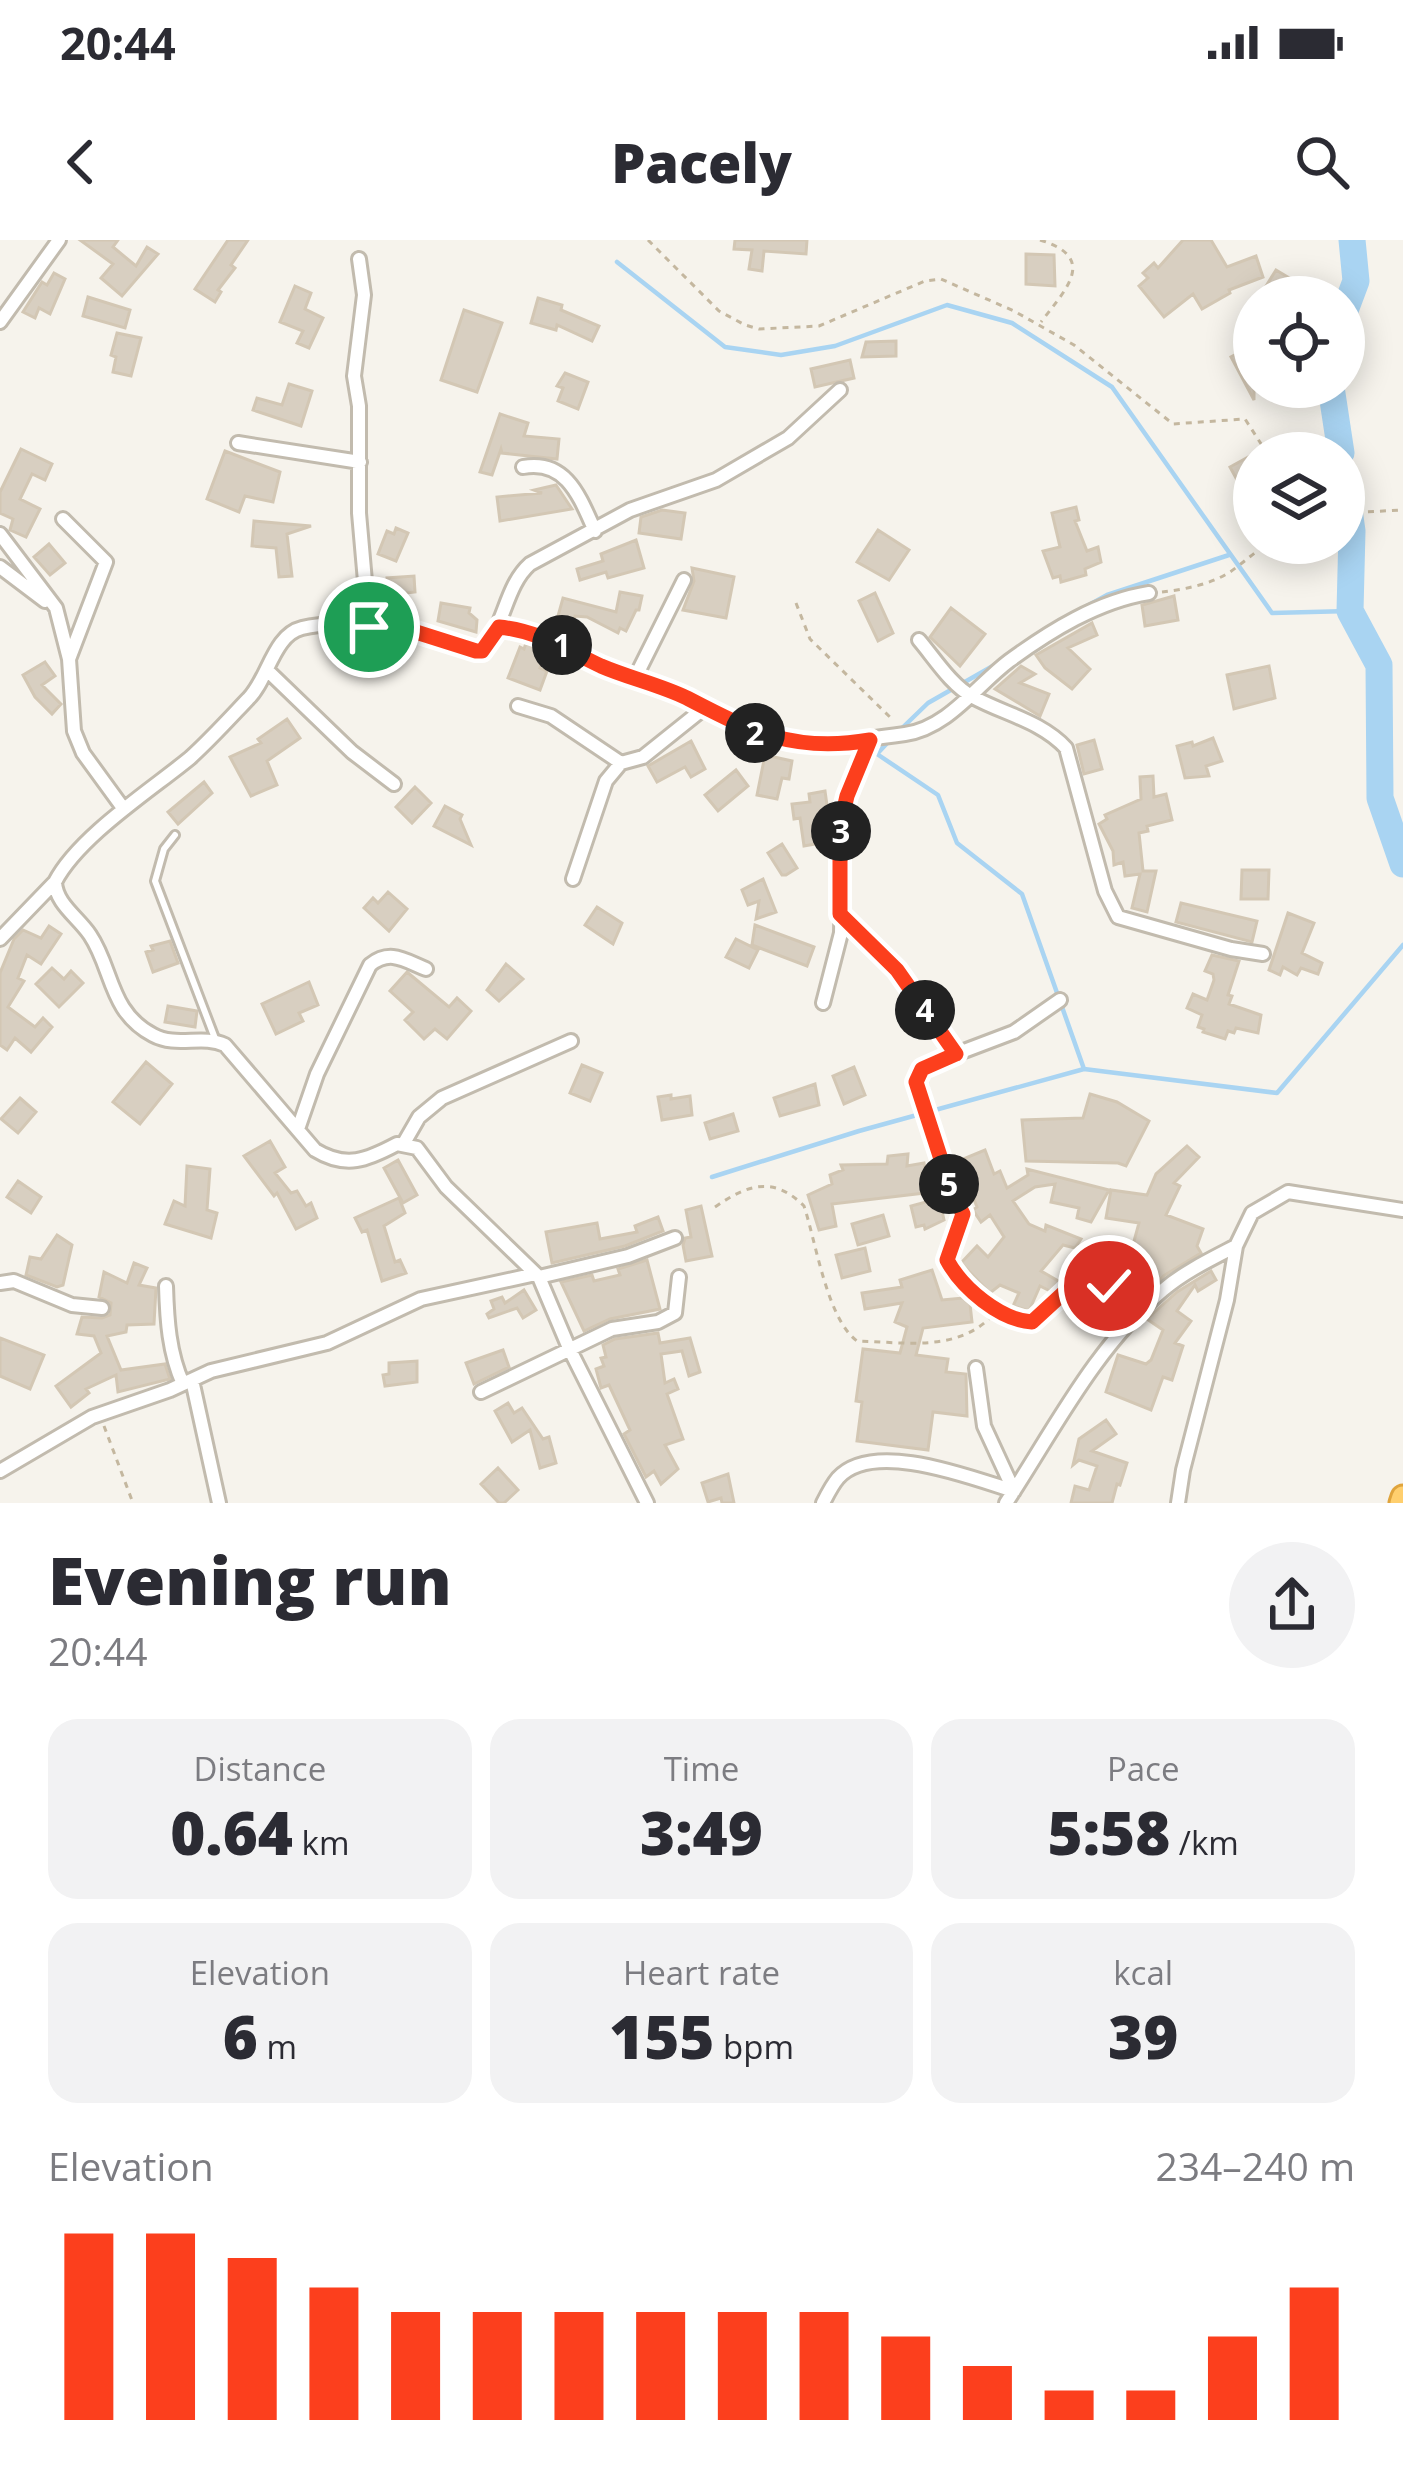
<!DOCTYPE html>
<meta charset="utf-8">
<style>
:root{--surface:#fff;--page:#f2f2f3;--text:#2b2b33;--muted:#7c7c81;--accent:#fc3f1d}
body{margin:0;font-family:"Open Sans",sans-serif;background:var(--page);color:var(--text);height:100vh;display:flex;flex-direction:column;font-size:45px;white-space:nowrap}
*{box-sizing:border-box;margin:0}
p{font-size:39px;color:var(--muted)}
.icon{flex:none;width:66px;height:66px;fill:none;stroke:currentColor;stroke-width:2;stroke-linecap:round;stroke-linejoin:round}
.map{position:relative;height:1263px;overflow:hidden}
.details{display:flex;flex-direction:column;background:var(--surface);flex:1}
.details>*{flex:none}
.fabs{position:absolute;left:1233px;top:36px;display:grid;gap:24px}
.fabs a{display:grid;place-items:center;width:132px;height:132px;border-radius:50%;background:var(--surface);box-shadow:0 6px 30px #0003;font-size:60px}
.pin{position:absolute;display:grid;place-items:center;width:102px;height:102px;color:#fff;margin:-51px;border:6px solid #fff;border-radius:50%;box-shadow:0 3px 12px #0007}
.km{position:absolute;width:60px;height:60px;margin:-30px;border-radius:50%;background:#222;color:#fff;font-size:33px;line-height:60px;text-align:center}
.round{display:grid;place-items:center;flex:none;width:126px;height:126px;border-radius:63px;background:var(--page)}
.summary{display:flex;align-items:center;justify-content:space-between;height:204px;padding:0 48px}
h1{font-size:66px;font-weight:800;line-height:90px}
.stats{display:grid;grid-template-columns:repeat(3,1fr);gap:18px;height:204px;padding:12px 48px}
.stats div{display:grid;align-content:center;border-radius:30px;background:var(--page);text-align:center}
.stats b{font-size:60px;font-weight:800}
.stats small{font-size:33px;font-weight:400}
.stats p{font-size:33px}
.chart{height:336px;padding:24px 48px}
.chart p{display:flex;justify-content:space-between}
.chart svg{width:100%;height:216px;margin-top:12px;stroke:var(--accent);stroke-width:6}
.status{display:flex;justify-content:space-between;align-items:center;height:84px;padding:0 60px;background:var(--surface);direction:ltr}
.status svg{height:33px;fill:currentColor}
header{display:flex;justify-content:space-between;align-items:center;height:156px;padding:0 48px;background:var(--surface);font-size:54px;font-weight:800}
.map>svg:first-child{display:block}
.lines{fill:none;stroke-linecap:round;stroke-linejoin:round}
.stream{stroke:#a9d4f2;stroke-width:4.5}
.river{stroke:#a9d4f2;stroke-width:27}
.building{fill:#d8cfc1;stroke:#d3c7b4;stroke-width:3}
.lane-casing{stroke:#c2bbae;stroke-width:12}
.street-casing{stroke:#c2bbae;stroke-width:18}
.highway-casing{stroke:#e0a43c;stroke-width:27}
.path{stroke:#c4b79f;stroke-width:3;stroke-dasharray:6 6;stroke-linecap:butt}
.lane{stroke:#fff;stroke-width:6}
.street{stroke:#fff;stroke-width:12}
.highway{stroke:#ffcf6e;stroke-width:21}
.route-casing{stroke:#fff;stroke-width:24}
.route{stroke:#fc3f1d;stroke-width:15}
</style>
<div class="status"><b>20:44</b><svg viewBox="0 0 49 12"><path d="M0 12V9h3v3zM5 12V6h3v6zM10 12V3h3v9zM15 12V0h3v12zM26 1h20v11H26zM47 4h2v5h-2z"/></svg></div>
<header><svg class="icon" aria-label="back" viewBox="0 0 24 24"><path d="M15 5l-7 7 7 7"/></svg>Pacely<svg class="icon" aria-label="search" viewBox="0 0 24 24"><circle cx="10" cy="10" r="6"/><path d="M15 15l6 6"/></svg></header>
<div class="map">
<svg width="1403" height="1263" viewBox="0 0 1403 1263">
<rect width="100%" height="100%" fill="#f6f3ec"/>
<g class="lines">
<path class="stream" d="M617 22 725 107 781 115 835 106 947 65 1012 83 1112 147 1272 373 1350 371
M1051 386 1107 355 1229 315
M899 491 928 463 998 423
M891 499 877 514 938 555 957 603 1022 654 1084 829
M712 937 859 891 1084 829 1277 853 1403 705"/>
<path class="river" d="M1344 73 1356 41 1352 0
M1331 147 1341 213
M1344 235 1352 291 1350 371 1379 425 1380 558 1403 624"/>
</g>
<path class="building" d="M80 0H118L113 7 136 26 147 7 158 14 122 56 101 38 113 24Z
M228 0H248L231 25 235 28 218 50 221 52 215 62 195 49Z
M735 0H807L806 14 764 11 762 31 749 29 752 10 734 9Z
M1183 0H1211L1227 27 1256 16 1263 37 1229 50 1230 53 1202 69 1193 54 1164 77 1139 46 1148 38 1143 33 1154 23 1158 28Z
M1026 14 1054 15 1055 46 1026 44Z
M1276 30 1306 48 1300 57H1273L1263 51Z
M54 33 65 39 50 74 39 68 35 78 23 72 42 42 47 45Z
M295 46 311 53 305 69 323 78 309 108 297 103 303 91 280 82Z
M88 57 130 70 125 88 83 76Z
M538 58 562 65 561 70 599 86 592 101 557 85 556 90 531 83Z
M464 70 502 83 477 152 441 140Z
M117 93 141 98 131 136 113 132 116 117 111 115Z
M896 101V116L862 117 866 102Z
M1254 105V160L1231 117Z
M850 120 854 138 815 147 811 129Z
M565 133 588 142 578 169 558 161 563 148 557 146Z
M289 144 312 151 301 186 253 170 257 158 282 165Z
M500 174 528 183 524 196 559 199 557 219 502 213 501 209 492 235 480 232Z
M21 209 52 224 45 240 32 234 20 259 40 269 26 297 10 290 13 279 0 273V252Z
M225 211 280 232 273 262 245 256 239 272 207 259Z
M1250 216 1254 224V271L1230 227Z
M556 245 572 269 500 281 497 257 542 253 534 250Z
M1076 267 1079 280 1075 281 1087 311 1098 307 1101 322 1085 329 1086 335 1061 342 1060 336 1053 338 1043 311 1060 307 1052 273Z
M662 270 685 273 681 299 639 293 641 277Z
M254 281 311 286 287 294 292 336 279 337 276 308 252 306Z
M396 288 408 293 396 321 378 314 387 291 394 294Z
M878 290 909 310 889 340 857 322Z
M636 300 644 328 608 338 606 332 580 340 577 329 603 321 601 314Z
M49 304 65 323 50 335 34 317Z
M692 328 734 337 726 378 683 370 694 341Z
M414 336 415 352 389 355 387 338Z
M620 352 642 356 639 370H636L626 391 620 388 618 393 587 377 575 376 574 381 558 376 563 358 616 372Z
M875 353 893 393 878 401 859 361Z
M1174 356 1178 380 1145 386 1142 365Z
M441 363 470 368 469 373 477 380 476 392 438 381Z
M951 368 985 394 960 426 930 397Z
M1092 383 1097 395 1068 408 1090 429 1072 449 1045 428 1036 415Z
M338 395 367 404 360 425 331 415Z
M526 403 547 411 540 428 547 431 540 450 508 438 520 407 524 409Z
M45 422 55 436 42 445 61 464 52 474 35 457 23 435Z
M1021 426 1035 434 1020 443 1049 454 1040 476 995 449Z
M1269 426 1275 458 1234 469 1227 435Z
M287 479 300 498 267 521 277 545 251 556 230 517 261 503 258 499Z
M1213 498 1222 521 1206 526 1209 536 1185 538 1177 506 1192 502 1193 506Z
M1094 500 1102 529 1084 534 1077 505Z
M691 501 705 529 691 537 685 527 657 542 648 526Z
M765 515 792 521 789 539 782 538 777 559 757 555Z
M736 530 748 546 718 571 705 555Z
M1153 536 1154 557 1166 554 1172 580 1147 586 1148 591 1139 593 1143 631H1156L1147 672 1132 668 1140 634 1125 636 1123 622 1114 625 1113 611 1099 584 1107 579 1105 575 1141 559 1140 537Z
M204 542 212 553 178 584 168 572Z
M415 547 431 563 412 583 396 567Z
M825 551 832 601 804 606 800 578 794 579 792 564 810 562 809 554Z
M445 566 462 575 460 579 471 605 434 586Z
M782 604 797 628 786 635H782L768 613Z
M1242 630H1269L1268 659H1241Z
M763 639 776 672 756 679 759 661 748 665 742 650Z
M388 652 407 669 389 691 364 668 373 658 378 663Z
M1181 663 1257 681 1252 702 1176 682Z
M597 667 622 683 613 704 585 685Z
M1288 673 1314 683 1302 713 1322 723 1318 734 1301 728 1297 735 1283 727 1280 735 1269 730Z
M755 685 814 707 807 726 752 705Z
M49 686 61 694 41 724 27 715 18 738 24 741 8 767 35 787 43 778 52 787 31 812 15 798 7 810 0 805V733L14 699 23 690 41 698Z
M736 699 758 710 749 728 726 717Z
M170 701 178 723 153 732 146 712 153 710 151 706Z
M1212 715 1239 721 1228 755 1232 756 1229 764 1261 775 1258 793 1236 788 1234 793 1228 791 1225 799 1203 792 1204 789 1198 787 1202 775 1187 768 1193 754 1207 760 1214 740 1213 734 1205 731Z
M506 724 523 739 499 761 487 750Z
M52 728 64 739 71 731 83 743 59 767 36 744Z
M407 732 449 767 457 758 471 771 447 799 435 789 424 799 405 780 413 772 390 751Z
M309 742 318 765 299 773 303 781 276 794 262 764Z
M168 766 197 771 195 787 165 782Z
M146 822 172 844 140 884 113 862Z
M582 825 602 833 590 861 570 853Z
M854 827 865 855 844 864 833 836Z
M815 844 819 865 780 876 774 858Z
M1090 854 1117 862 1149 881 1126 926 1118 923 1026 921 1022 880 1083 878Z
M671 855V859L690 856 692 875 662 880 658 857Z
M20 858 36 872 18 893 1 879Z
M733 874 738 891 710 899 705 883Z
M270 901 285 927 275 933 291 953 297 951 306 966 311 963 317 978 296 989 277 953 274 956 244 916Z
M1187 906 1199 917 1174 943 1180 946 1166 975 1203 989 1197 1006 1201 1013 1165 1035 1136 1061 1124 1048 1149 1017 1131 1012 1139 983 1106 978 1111 950 1147 955 1156 934Z
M985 910 994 934 1000 931 1007 948 1028 935 1027 929 1109 950 1091 982 1077 978 1079 968 1051 962 1055 944 1035 947 1013 961 1029 984 1045 991 1046 985 1081 999 1075 1008 1063 1005 1041 1031 1060 1042 1050 1051 1040 1046 1029 1071 1013 1066 1019 1053 1000 1045 990 1053 961 1023 977 1006 988 1017 1004 997 990 975 981 982 973 970 977 967 963 932 967 930 963 919Z
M908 914 907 926 924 923 929 950 937 948 944 980 925 989 924 985 916 987 911 966 926 962 925 953 832 964 836 986 819 990 808 955 832 944 830 935 843 930 841 925 887 924 888 916Z
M398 920 417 955 403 963 384 928Z
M187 926 210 929 207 970 217 973 211 998 165 984 174 961 185 966Z
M18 941 41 957 31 973 7 957Z
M399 958 405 973 384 986 395 1022 400 1020 406 1033 382 1041 367 990 362 992 355 978Z
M701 966 712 1016 686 1021 683 1005 685 998 691 997 686 970Z
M883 975 889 996 858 1005 852 984Z
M658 977 663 991 625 1006 552 1023 546 992 597 983 600 999 637 992 635 986Z
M57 995 72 1005 63 1045 57 1047 26 1035 30 1017 41 1019Z
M865 1008 870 1031 842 1038 836 1015Z
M647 1020 660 1069 610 1079 584 1091 561 1042 592 1035 594 1041 620 1035 618 1029Z
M134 1023 147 1028 139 1045 156 1048 154 1084 127 1085 126 1092 107 1096 121 1130 165 1124 170 1139 118 1152 116 1135 86 1149 89 1153 71 1167 56 1146 101 1113 94 1096 77 1094 82 1077 102 1078 110 1075 111 1063 99 1057 104 1032 127 1043Z
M932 1030 942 1060 963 1058 970 1064 972 1082 923 1088 916 1115 948 1119 946 1132 966 1134 967 1176 933 1172 928 1210 857 1201 862 1162 856 1161 863 1109 900 1113 907 1087 895 1082 902 1063 865 1069 862 1053 902 1047 900 1040Z
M1211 1031 1216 1040 1198 1051 1195 1045 1177 1071 1191 1081 1175 1103 1183 1106 1172 1140 1163 1137 1151 1170 1106 1152 1118 1115 1146 1124 1151 1120 1163 1090 1147 1079 1177 1052Z
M524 1050 536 1070 523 1078 517 1068 489 1078 487 1074 494 1069 491 1061 502 1057 505 1063Z
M658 1093 660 1103 690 1098 700 1132 689 1136 682 1111 661 1114 665 1143 674 1139 678 1149 667 1154 683 1199 665 1205 678 1229 661 1244 654 1231 646 1237 624 1194 630 1190 609 1145 601 1148 596 1129 604 1126 601 1118 606 1117 603 1105 615 1099Z
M0 1098 44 1115 30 1149 0 1136Z
M503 1110 509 1127 474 1144 466 1123Z
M417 1121V1142L385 1146 383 1135 389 1134V1123Z
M508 1163 514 1173 522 1168 543 1199 549 1197 556 1223 540 1228 530 1190 512 1202 495 1171Z
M1106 1180 1116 1194 1092 1211 1127 1223 1120 1245 1117 1244 1112 1263H1071L1075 1246 1089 1250 1097 1226 1079 1220 1073 1225 1079 1199Z
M498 1228 518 1250 504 1263H499L481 1244Z
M728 1234 734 1263H722L721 1258 708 1262 702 1243Z"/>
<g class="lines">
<g class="lane-casing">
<path id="lane" d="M175 595 164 609 155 641 216 801"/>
</g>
<g class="street-casing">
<path id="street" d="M359 19 364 55 354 136 359 166V273L369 387
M0 82 59 0
M238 203 360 222
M523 227C567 219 580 258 595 291
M63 279 106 322 69 419
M0 294 56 368 69 419 74 491 83 513 123 568
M0 327 45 361
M499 387C541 391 571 412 609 429 634 440 662 446 686 458 783 507 798 509 905 494 948 488 977 445 1009 421 1050 391 1098 361 1149 353
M919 400C935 419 951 445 973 457 1004 474 1041 481 1066 508L1105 651 1118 677 1231 709 1263 714
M268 431 352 512 394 544
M634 440 684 340
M518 466 551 476 621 523 643 517 703 469
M573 639 606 541 621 523
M841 675 897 731 956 814
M0 699 54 643
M1060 760 1014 792 956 814 917 835 943 929 963 973 947 1020C961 1048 1000 1080 1032 1082L1082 1036C1108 1038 1120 1059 1136 1078
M823 763 841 693 843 600C835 567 857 530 870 500
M298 889 317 834 370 725C390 709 404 720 426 729
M404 903 419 877 442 858 571 801
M539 1037 628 1016 675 998
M0 1043 14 1041 72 1065 102 1068
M166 1046C167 1080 169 1113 183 1144
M976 1128 984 1186 1014 1251
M192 1140 219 1263
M481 1152 612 1089 658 1082 675 1073 679 1037
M0 1231 92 1177 170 1150 211 1131 327 1103 421 1059 536 1034
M647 1263 569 1108 539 1037 446 947 417 908 397 904C367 920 346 929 315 910L225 805C202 794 177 808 153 795 109 772 113 729 90 695 78 677 56 664 55 642 78 597 151 550 190 518 210 500 229 479 248 459 268 440 273 395 302 388 330 381 393 385 421 394 442 400 459 410 482 411 505 386 505 346 530 324L630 270 716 240 788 198 840 150
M823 1263C827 1255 832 1245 838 1238 873 1199 972 1238 1014 1251
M1006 1263C1054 1190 1095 1107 1163 1050 1184 1032 1211 1019 1236 1006
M1178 1263 1183 1230 1227 1060 1236 1006 1252 973 1288 952 1403 970"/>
</g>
<g class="highway-casing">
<path id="highway" d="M1401 1263 1403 1257"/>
</g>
<path class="path" d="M648 0 719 71 745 85 759 89 819 86 925 41 941 39 1014 71 1074 105 1173 184 1245 179 1267 213
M1040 0C1099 18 1065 50 1041 82
M1344 273 1403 270
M1162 352C1188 349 1218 343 1238 326 1250 317 1257 310 1271 303
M796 363 810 399 893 480
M715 967C747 945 773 935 804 966 816 1002 827 1079 857 1101 903 1102 953 1112 989 1079
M104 1186 133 1263"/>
<use href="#lane" class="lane"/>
<use href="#street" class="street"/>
<use href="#highway" class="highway"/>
</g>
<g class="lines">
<g class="route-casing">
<path id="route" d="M369 387 416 392 476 411H482L499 387C539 391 565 409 601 426 629 438 660 445 687 458 752 492 794 513 870 500L847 556 840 586V674L897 730 956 814 922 829 916 842 950 947 963 974 947 1020C962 1048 1000 1080 1032 1082L1082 1036 1097 1037 1109 1046"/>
</g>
<use href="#route" class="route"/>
</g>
</svg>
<div class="fabs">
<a><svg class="icon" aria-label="locate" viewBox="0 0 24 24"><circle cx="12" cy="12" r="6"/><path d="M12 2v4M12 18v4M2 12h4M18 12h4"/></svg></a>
<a><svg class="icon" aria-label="layers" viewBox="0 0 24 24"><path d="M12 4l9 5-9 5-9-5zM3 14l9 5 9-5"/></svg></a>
</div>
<div class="pin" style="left:369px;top:387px;background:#1e9e55"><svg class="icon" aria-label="arrive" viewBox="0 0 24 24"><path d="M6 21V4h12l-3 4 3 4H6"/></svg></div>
<div class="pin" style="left:1109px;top:1046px;background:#d93025"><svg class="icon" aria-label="check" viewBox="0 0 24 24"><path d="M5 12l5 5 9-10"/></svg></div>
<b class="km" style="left:562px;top:405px">1</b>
<b class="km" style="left:755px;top:493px">2</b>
<b class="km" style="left:841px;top:591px">3</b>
<b class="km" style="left:925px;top:770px">4</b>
<b class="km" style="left:949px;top:944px">5</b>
</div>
<section class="details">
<div class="summary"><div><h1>Evening run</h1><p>20:44</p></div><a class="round"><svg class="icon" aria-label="share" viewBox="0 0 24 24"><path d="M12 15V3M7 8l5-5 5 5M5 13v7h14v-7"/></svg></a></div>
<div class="stats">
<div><p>Distance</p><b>0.64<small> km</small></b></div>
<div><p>Time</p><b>3:49</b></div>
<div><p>Pace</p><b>5:58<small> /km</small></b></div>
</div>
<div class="stats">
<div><p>Elevation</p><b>6<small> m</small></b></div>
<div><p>Heart rate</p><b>155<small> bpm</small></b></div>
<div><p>kcal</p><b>39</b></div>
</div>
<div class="chart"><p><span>Elevation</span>234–240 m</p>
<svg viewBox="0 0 160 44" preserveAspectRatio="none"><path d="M5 44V6M15 44V6M25 44V11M35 44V17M45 44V22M55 44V22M65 44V22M75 44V22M85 44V22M95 44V22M105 44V27M115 44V33M125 44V38M135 44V38M145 44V27M155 44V17"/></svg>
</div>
</section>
